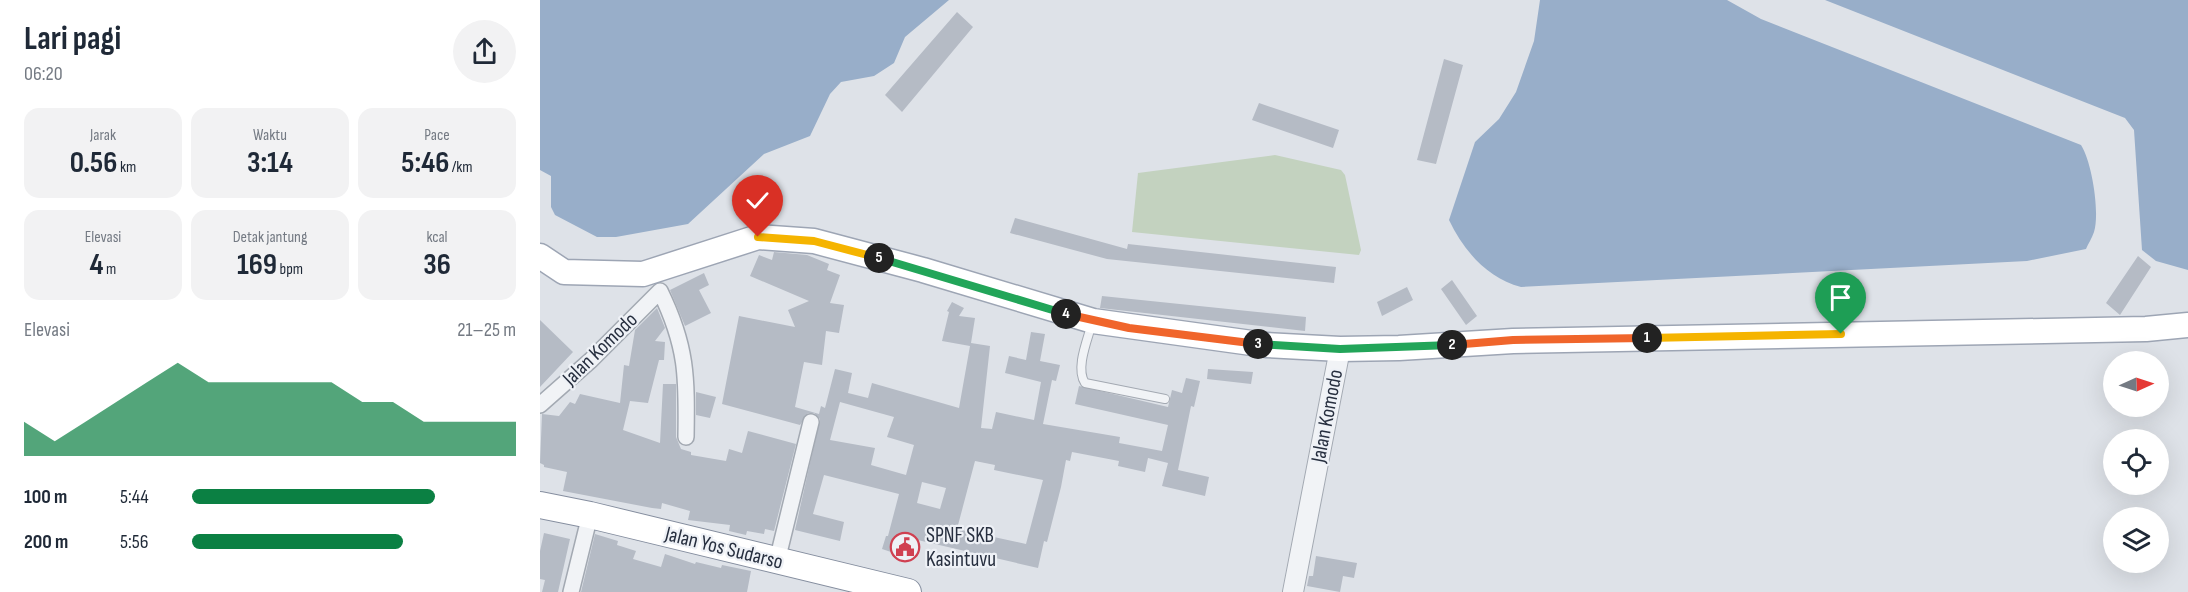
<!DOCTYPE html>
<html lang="id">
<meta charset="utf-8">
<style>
:root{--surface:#fff;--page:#f2f2f3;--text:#1f2937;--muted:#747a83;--accent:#0b8043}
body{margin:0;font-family:"Sofia Sans Condensed",sans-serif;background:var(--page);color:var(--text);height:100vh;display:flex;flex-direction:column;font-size:22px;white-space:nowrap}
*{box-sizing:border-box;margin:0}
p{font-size:20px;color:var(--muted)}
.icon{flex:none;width:33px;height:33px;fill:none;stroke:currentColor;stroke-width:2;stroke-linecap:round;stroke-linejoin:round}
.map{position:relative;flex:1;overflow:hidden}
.drawer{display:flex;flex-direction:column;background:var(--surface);width:540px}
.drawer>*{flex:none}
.needle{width:39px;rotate:87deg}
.controls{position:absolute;left:1563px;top:351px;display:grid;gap:12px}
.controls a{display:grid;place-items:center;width:66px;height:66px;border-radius:50%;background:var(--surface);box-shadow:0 6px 24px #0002;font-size:30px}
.pin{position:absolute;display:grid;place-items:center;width:51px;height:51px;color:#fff;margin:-62px -26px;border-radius:50% 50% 50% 0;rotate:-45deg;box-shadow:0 0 6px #0007}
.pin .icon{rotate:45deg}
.km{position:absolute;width:30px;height:30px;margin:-15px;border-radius:50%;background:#222;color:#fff;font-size:16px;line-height:30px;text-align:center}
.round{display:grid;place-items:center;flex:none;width:63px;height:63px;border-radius:32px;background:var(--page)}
.overview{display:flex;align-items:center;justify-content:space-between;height:102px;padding:0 24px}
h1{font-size:33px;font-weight:700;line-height:45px}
.figures{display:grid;grid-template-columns:repeat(3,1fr);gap:9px;height:102px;padding:6px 24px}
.figures div{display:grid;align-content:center;border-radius:15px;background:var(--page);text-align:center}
.figures b{font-size:30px;font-weight:700}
.figures small{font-size:16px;font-weight:400}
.figures p{font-size:16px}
.chart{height:168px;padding:12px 24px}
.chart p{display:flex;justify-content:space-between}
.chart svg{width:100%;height:108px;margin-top:6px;fill:var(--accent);opacity:.7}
ul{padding:0 24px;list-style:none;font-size:20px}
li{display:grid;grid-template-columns:96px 72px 1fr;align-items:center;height:45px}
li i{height:15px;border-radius:8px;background:var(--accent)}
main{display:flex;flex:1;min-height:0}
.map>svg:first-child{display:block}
.green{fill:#c3d2bf}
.water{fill:#98aec9}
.building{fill:#b5bbc5;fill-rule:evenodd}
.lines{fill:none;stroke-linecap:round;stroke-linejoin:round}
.service-casing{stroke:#a3a9b2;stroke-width:10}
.minor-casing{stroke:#a3a9b2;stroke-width:18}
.tertiary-casing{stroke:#a3a9b2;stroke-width:22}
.primary-casing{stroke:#9da5b4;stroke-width:27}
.trunk-casing{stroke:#858e9f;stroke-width:28}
.service{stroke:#f1f3f6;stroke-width:8}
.minor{stroke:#f1f3f6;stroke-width:15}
.tertiary{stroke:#f1f3f6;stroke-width:20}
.primary{stroke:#fff;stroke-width:24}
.trunk{stroke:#fff;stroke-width:26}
.split-1-casing{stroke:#fff;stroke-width:12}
.split-2-casing{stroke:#fff;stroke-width:12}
.split-3-casing{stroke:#fff;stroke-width:12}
.split-4-casing{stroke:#fff;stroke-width:12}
.split-5-casing{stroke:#fff;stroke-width:12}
.split-6-casing{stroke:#fff;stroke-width:12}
.split-1{stroke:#f5b400;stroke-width:8}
.split-2{stroke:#f0652b;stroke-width:8}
.split-3{stroke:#22a559;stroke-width:8}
.split-4{stroke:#f0652b;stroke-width:8}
.split-5{stroke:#22a559;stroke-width:8}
.split-6{stroke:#f5b400;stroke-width:8}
.labels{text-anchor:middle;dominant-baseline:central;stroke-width:4.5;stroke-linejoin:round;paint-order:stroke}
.street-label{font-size:21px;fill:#272f3f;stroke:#eef1f6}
.poi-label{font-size:21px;fill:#272f3f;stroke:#eef1f6;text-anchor:start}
</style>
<main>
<section class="drawer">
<div class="overview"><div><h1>Lari pagi</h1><p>06:20</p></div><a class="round"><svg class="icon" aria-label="share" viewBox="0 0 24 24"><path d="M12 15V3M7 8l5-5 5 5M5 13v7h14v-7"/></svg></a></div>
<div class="figures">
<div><p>Jarak</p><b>0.56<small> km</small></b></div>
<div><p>Waktu</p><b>3:14</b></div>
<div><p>Pace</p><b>5:46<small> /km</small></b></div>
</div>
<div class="figures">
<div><p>Elevasi</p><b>4<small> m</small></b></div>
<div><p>Detak jantung</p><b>169<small> bpm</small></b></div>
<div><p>kcal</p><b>36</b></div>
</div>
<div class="chart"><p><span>Elevasi</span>21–25 m</p>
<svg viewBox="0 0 160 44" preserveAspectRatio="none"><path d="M0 44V30L10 38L20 30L30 22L40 14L50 6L60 14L70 14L80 14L90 14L100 14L110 22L120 22L130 30L140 30L150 30L160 30V44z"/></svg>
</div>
<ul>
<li><b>100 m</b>5:44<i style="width:75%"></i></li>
<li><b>200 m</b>5:56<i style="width:65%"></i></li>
</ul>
</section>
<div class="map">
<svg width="1648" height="592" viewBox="0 0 1648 592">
<rect width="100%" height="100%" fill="#dee2e8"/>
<path class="green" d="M735 155 801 170 805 175 821 250 819 255 592 232 598 173Z"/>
<path class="water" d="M0 0H409L365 37 354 63 334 76 301 82 290 94 270 136 224 154 148 224 76 237H57L15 215 11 207V176L0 170Z
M1000 0H1187L1221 19 1541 145C1552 162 1560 213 1554 232 1552 238 1548 244 1546 249L1487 261 981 287C947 278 924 251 909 220L935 142 959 119 976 92 994 41Z
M1285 0H1648V270L1616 261 1602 250 1594 130 1585 118Z"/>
<path class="building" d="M417 12 433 27 362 112 345 95Z
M904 59 923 65 896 164 877 160Z
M719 103 799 130 793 148 712 120Z
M475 218 587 249 588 244 796 267 794 283 567 259 470 233Z
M234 252 267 255 289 264 287 270 300 275 290 303 304 305 299 333 286 331 282 365 264 362 255 407 279 414 281 406 285 408 295 369 312 373 308 393 328 398 332 383 419 408 430 346 402 341 409 312 407 311 412 302 424 308 419 316 435 318 431 343 450 346 441 428 452 429 456 412 494 420 501 382 465 373 469 356 486 360 491 332 505 334 500 361 520 365 516 381 512 380 503 424 580 437 579 443 622 451 628 425 535 404 539 386 628 407 632 390 642 393 646 378 660 381 654 407 651 406 638 470 669 477 665 496 622 486 628 463 608 458 605 472 578 466 579 461 532 452 530 461 526 460 521 487 507 542 504 541 498 568 369 538 363 556 342 549 346 536H348L359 494 284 475 273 514 304 522 300 541 255 530 280 419 274 413H268L260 425 182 404 199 316 255 327 248 310 269 301 210 276 219 255 232 260ZM300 402 354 417 347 437 374 445 366 475 331 465 335 448 290 440ZM435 461 455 465 454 470 503 480 486 544 417 529ZM382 482 406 488 400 509 377 503Z
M1598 256 1611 267 1580 315 1566 303Z
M164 273 169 285 159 290 171 313 145 326 130 290Z
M912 280 937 316 926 325 901 289Z
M867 287 873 300 842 316 837 302Z
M562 296 766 317 765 331 560 308Z
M117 308 125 328 115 341 125 342 124 360H119L108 403 90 401 83 430 120 443 123 384H136V437L141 449 151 452V455L186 461 189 449 202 453 208 431 256 444 234 531 225 529 224 534 207 531 206 535 189 531 190 525 148 520 150 511 122 503 121 509 112 508 23 491 27 472 4 467V465L0 463 2 414 19 416 30 402 35 404 40 394 80 403 84 365 89 366 95 330Z
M0 320 33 352 0 387Z
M668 369 713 372 711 384 667 379Z
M156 392 176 397 170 418 156 415Z
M4 533 30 539 18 592H2L5 580 0 579V551Z
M55 534 78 541 77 545 96 551 93 559 121 567 125 554 155 564 156 562 181 568 182 565 211 571 207 592H41Z
M776 556 817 563 814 578 803 576 800 592 767 586 769 576H773Z"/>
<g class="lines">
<g class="service-casing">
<path id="service" d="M552 323C548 339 535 368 545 383L625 399"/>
</g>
<g class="minor-casing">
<path id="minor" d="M0 405 51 360 120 291C147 346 147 377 146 437
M237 561 271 422
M31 592 50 515"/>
</g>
<g class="tertiary-casing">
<path id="tertiary" d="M753 592 800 349"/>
</g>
<g class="primary-casing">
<path id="primary" d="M0 256 24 272 103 274 218 237 274 241 383 270 553 321 726 345 800 349 859 348 973 341 1606 329 1648 325"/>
</g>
<g class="trunk-casing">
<path id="trunk" d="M0 505 50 515 368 592"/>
</g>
<use href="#service" class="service"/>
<use href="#minor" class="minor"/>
<use href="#tertiary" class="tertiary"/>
<use href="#primary" class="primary"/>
<use href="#trunk" class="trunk"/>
</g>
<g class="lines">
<g class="split-1-casing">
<path id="split-1" d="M1107 338 1301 334"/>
</g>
<g class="split-2-casing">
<path id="split-2" d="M912 345 973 340 1107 338"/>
</g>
<g class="split-3-casing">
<path id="split-3" d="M718 344 800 349 912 345"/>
</g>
<g class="split-4-casing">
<path id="split-4" d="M526 314 589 328 718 344"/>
</g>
<g class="split-5-casing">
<path id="split-5" d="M339 258 526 314"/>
</g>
<g class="split-6-casing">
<path id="split-6" d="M218 237 274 241 339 258"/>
</g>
<use href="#split-1" class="split-1"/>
<use href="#split-2" class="split-2"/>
<use href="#split-3" class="split-3"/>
<use href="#split-4" class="split-4"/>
<use href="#split-5" class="split-5"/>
<use href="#split-6" class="split-6"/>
</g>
<defs>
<g id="civic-ring" transform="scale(1.5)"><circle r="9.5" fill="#eef1f6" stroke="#d04051" stroke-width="1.5"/><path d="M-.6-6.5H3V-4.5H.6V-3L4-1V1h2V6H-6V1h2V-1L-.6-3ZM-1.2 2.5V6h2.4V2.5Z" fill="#d04051"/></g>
</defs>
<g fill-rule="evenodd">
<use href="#civic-ring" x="365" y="547"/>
</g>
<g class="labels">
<g class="street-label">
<text transform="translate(60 349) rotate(-44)">Jalan Komodo</text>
<text transform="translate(787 416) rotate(-79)">Jalan Komodo</text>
<text transform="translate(184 548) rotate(14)">Jalan Yos Sudarso</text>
</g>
<g class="poi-label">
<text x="386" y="535">SPNF SKB<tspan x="386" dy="24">Kasintuvu</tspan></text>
</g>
</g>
</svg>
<div class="controls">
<a><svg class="needle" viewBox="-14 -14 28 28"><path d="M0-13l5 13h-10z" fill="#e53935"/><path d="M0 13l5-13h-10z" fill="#747a83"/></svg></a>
<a><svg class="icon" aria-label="locate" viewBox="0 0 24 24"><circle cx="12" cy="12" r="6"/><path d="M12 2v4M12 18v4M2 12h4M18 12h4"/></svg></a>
<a><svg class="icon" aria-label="layers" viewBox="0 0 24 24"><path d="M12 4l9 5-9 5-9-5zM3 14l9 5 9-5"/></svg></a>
</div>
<div class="pin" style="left:1301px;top:334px;background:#1e9e55"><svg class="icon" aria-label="arrive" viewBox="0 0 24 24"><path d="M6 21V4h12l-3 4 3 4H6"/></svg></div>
<div class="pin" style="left:218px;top:237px;background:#d93025"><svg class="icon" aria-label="check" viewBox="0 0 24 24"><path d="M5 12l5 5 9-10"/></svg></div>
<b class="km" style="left:1107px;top:338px">1</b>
<b class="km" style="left:912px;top:345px">2</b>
<b class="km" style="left:718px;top:344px">3</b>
<b class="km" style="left:526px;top:314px">4</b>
<b class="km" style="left:339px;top:258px">5</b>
</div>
</main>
